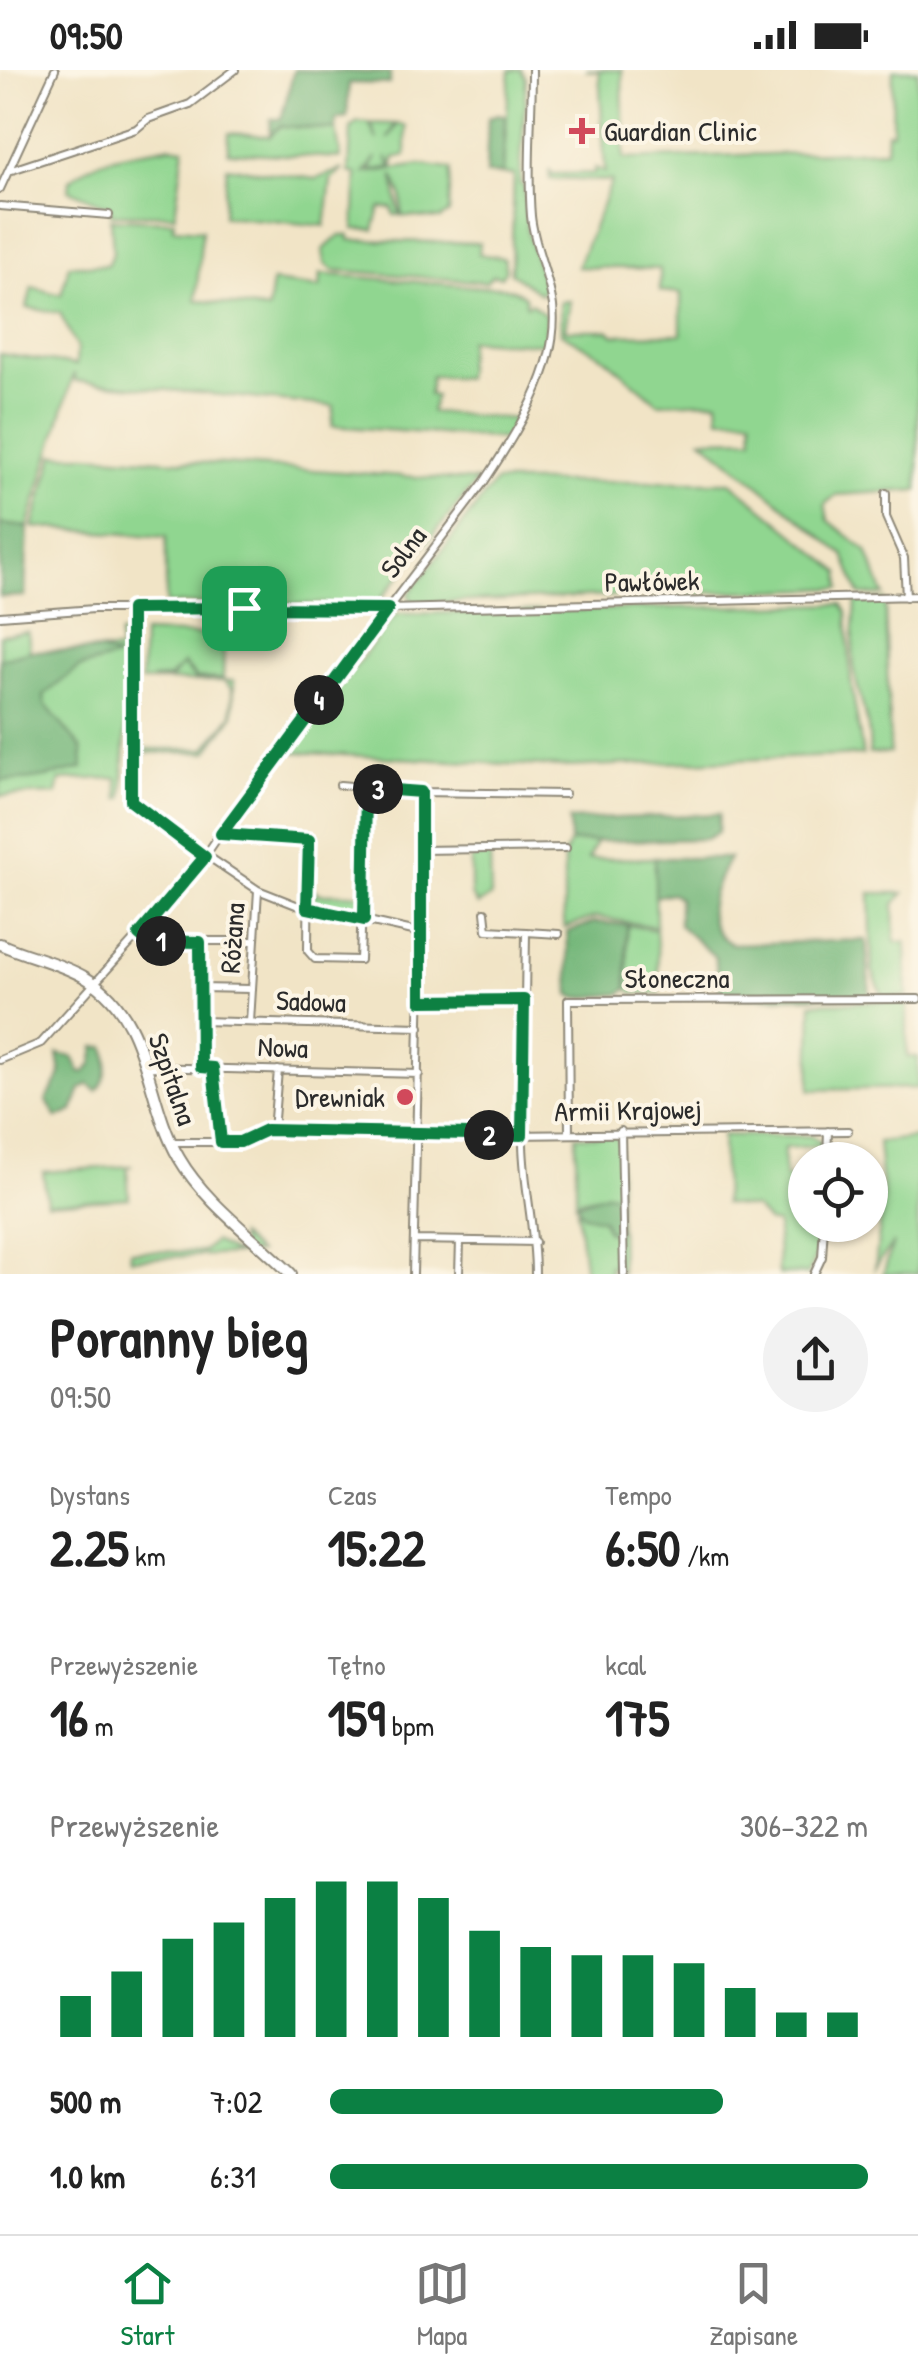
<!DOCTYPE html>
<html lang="pl">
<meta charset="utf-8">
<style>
:root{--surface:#fff;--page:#f2f2f2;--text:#222;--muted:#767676;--line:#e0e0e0;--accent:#0b8043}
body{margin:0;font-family:"Patrick Hand",sans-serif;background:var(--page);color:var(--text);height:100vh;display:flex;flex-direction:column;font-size:38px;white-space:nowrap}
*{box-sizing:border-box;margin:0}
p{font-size:32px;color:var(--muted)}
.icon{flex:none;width:55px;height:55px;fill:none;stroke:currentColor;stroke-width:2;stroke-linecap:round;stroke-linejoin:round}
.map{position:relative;height:1204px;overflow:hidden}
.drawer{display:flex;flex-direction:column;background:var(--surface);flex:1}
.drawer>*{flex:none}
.controls{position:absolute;left:788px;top:1072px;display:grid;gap:20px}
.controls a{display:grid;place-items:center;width:100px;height:100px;border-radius:50%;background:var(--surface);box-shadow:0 2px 8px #0004;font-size:50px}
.pin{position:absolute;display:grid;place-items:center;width:85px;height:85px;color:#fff;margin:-42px;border-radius:20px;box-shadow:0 5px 15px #0006}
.km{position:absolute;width:50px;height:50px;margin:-25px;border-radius:50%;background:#222;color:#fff;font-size:28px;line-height:50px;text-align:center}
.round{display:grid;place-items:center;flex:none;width:105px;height:105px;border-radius:52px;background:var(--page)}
.overview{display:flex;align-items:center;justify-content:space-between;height:170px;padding:0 50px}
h1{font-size:55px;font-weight:800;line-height:75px}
.stats{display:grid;grid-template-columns:repeat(3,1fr);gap:15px;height:170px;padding:10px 50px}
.stats div{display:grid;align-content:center}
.stats b{font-size:50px;font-weight:800}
.stats small{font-size:28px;font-weight:400}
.stats p{font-size:28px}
.chart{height:280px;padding:20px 50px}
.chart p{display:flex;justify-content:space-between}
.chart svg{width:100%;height:180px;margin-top:10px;stroke:var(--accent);stroke-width:6}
ul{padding:0 50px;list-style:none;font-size:32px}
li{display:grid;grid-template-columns:160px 120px 1fr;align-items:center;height:75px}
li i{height:25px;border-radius:12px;background:var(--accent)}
.status{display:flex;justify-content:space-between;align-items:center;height:70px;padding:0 50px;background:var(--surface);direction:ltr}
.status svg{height:28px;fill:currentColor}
.menu{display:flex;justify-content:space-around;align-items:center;height:140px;border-top:2px solid var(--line);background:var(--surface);font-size:28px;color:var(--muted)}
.menu a{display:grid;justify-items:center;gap:5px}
.menu .selected{color:var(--accent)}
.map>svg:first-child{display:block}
.green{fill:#90d690;stroke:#5e805e;stroke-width:2.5}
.forest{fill:#74b77a;stroke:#507152;stroke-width:2.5}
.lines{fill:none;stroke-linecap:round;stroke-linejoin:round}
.street-casing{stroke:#8e8878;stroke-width:10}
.secondary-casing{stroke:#8e8878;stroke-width:14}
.street{stroke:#fff;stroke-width:6}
.secondary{stroke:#fff;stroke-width:10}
.route-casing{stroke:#fff;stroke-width:20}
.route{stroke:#0b8043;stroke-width:12}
.poi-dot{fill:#d1495b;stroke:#fcf5e5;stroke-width:4}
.labels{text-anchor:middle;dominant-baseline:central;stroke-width:8;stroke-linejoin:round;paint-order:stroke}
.poi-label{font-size:28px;fill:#2b2b2b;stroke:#fcf5e5;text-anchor:start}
.street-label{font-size:28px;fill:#2b2b2b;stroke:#fcf5e5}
</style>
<div class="status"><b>09:50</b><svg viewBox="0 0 49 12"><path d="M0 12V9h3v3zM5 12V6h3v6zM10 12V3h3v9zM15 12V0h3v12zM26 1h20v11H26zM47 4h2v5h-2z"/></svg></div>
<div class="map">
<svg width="918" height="1204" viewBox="0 0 918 1204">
<rect width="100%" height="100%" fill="#fcf5e5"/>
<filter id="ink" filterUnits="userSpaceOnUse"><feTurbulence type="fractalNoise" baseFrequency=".01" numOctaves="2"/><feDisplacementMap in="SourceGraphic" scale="20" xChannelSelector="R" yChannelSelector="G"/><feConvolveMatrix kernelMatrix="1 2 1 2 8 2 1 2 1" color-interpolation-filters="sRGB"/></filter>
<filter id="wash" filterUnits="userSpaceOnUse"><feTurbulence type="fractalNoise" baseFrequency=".0048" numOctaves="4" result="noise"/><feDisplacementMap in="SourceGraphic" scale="40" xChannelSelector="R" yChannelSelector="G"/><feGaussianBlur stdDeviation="2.25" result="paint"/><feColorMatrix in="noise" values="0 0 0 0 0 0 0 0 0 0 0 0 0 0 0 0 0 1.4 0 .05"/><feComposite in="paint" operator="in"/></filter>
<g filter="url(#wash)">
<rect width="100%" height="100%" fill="#f1e4c6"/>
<path class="green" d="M510 0H521L526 8 520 114 524 116 527 160 544 218 541 224 511 203 514 105 503 104Z
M585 0H622L624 89 886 80 887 62H892L893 0H918V420L836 425 825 434 828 450 867 481 884 525H860L844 485 702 369 753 368 752 348H719L718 331 658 333 605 288 561 263 560 232 570 231 565 260H608L614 265 681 264V223L660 221V199L577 197 612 111 550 109 549 99 552 104 594 103 595 98 605 102 599 1Z
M357 52 369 53 377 70 371 53 395 54 388 69 398 54 406 56V85L394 88V96L386 87 392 97 370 101 376 87 365 103 421 95 451 99 449 143 440 149 402 146V127L393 105 400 145H394L392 138H380L374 160 354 159 357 104 349 102 351 58Z
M280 56 336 60 341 88 228 82 229 63 270 66Z
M171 76 184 78 175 145 111 144 110 137 69 120 70 110C101 83 134 84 171 76Z
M227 97 316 109 343 99 331 110 325 156 223 146Z
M111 149 174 151 173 158 202 160 196 230 268 240 272 212 320 218 321 204 481 217C500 216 507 215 525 226L526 236 531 233 546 245 545 274 469 270 465 308 431 306 429 325 435 326 431 342 516 349 506 369 332 356 334 336 75 311 74 303 28 457 0 454V284L76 295 77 278 60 243 27 238 32 217 61 225 69 195H107L113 183Z
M340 165H349V170L480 173 479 184 504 188 506 200 501 207 493 205 486 212 333 200 325 193 323 180Z
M54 385H87L477 411 377 534H166V467L33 457Z
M495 412H731L840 502 841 518 414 533 408 525Z
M885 530 890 683 869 684C872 655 860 633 855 605 851 582 854 555 856 532Z
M842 534 847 542 851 612 863 685 562 697 289 682 396 544Z
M28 562 30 581 119 580 120 564H128L123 728 119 729 117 708 60 710 57 724 0 726V565Z
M143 563 224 565 223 609 197 608 184 593 169 608 152 609 170 610 183 595 196 610 234 611 233 646 207 682 137 683 140 679H205L232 645V619L224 611H141Z
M570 772H596L588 789 655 788 656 857 596 847 564 858V785Z
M480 785H490L491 826 478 835 471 825V788Z
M313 819 320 824H363L362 840 357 843 314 833Z
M870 823H904L894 834 895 872H906L907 927H883L872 900Z
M627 855 656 860 660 923H633L628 919Z
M907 931V987H918V1018L810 1020 812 933Z
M722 1065 813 1066 822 1073 823 1081 817 1076 784 1078V1107H805V1155H821L819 1178 808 1204H778L777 1154 768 1152 755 1138 724 1134Z
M576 1066H614L619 1072V1141L617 1125 581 1129 576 1134Z
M918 1067V1204H883L893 1173 875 1198 883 1128 878 1072Z
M132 1096 127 1097 129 1128 47 1133 43 1102Z
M577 1140 602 1149 605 1157 620 1159 621 1204 619 1198 609 1196 611 1204H585Z
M239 1166 258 1183 131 1189 130 1181 203 1182 214 1171 234 1183 241 1178Z"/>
<path class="forest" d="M294 0 390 3V14L349 13 347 47 336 49V60L280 56 270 66 271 49H281Z
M497 44 505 45 503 104H486L488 48Z
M0 454 28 457 25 526 0 527Z
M31 581H101L118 587 78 598 44 625 45 634 82 679 83 698C53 706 31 712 0 710V589Z
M719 744 718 762 706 769 570 772 569 750Z
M655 788H729C714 816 695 855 732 874L866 870 870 926 732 928 720 921 715 887 679 855V828L672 823 655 827Z
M595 852 627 855V919L620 924 576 928 570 924 567 862Z
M95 977H105C110 991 107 1010 97 1021L88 1014 81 1019 73 1041 57 1048 46 1030 61 1005 58 984 73 987 80 1002H85L92 995Z
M608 1123 617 1125 620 1159 608 1162 602 1149 583 1145 576 1134Z"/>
</g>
<g filter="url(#ink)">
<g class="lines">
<g class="street-casing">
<path id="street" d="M9 101 136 59 148 49 190 34 235 0
M0 119 55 0
M0 136 109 145
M886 423V447L904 488 906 527
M131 539 129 723 136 738 258 820 296 835 413 861 421 868 413 1204
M0 546 94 539H387L918 526
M340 715 421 722 565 724
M222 763 309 770 308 881 315 889 360 890 366 718
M420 780 566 778
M485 842 487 860 526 862
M418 863 421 722
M139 865 146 871H254
M200 871 201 997
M200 918 250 919
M421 931 524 930
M200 951 420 957
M250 952 258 820
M0 990 41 973 192 805 253 716 484 412C516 364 560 296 553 236 549 205 534 177 531 146 527 98 532 48 532 0
M146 997 419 1004
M213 998 221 1072
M273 1061 278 1000
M621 1061 624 1204
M569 1063 568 930 918 929
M171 1072H240L266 1061 513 1065 848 1061
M827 1090 828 1061
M414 1170 535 1172
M459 1204 460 1171
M535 1204C535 1157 524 1119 523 1074L526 862 559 864
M814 1204 822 1187 824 1155"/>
</g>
<g class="secondary-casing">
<path id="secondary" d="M0 874C28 887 59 892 86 908 151 947 144 1028 179 1088 205 1133 255 1168 291 1204"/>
</g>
<use href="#street" class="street"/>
<use href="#secondary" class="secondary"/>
</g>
</g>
<g class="lines" filter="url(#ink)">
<g class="route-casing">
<path id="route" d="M244 538 388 539 221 764 309 770 307 838 364 850 366 718 421 722V931L524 930 522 1065 266 1060 240 1072H221L213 998 201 997 200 872 146 871 139 865 205 787 131 731V539Z"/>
</g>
<use href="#route" class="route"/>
</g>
<g class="poi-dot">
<path d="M577 46h10v10h10v10h-10v10h-10v-10h-10v-10h10z"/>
<circle cx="405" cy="1027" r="10"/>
</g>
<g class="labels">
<g class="poi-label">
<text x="604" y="61">Guardian Clinic</text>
<text x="385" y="1027" text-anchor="end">Drewniak</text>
</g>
<g class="street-label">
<text transform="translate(403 482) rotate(-53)">Solna</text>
<text transform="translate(652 511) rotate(-1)">Pawłówek</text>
<text transform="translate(232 868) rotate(-86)">Różana</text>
<text x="677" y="908">Słoneczna</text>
<text transform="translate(311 931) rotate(2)">Sadowa</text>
<text transform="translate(283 977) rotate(2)">Nowa</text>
<text transform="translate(173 1009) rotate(71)">Szpitalna</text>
<text transform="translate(628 1040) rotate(-1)">Armii Krajowej</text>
</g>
</g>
</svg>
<div class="controls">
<a><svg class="icon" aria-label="locate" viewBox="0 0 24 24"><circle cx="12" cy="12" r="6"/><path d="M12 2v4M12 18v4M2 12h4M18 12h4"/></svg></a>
</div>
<div class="pin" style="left:244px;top:538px;background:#1e9e55"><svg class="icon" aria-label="arrive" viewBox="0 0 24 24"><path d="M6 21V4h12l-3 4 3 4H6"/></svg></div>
<b class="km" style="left:161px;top:871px">1</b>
<b class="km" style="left:489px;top:1065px">2</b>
<b class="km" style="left:378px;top:719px">3</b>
<b class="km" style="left:319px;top:630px">4</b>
</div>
<section class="drawer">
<div class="overview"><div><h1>Poranny bieg</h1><p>09:50</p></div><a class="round"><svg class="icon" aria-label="share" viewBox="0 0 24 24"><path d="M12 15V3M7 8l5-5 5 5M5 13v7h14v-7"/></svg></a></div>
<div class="stats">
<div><p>Dystans</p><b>2.25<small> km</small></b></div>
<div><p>Czas</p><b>15:22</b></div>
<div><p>Tempo</p><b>6:50<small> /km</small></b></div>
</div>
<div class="stats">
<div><p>Przewyższenie</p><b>16<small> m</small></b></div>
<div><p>Tętno</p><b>159<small> bpm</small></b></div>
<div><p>kcal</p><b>175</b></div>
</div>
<div class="chart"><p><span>Przewyższenie</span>306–322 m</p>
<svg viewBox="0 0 160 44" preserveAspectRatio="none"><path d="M5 44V34M15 44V28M25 44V20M35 44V16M45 44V10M55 44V6M65 44V6M75 44V10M85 44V18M95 44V22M105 44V24M115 44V24M125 44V26M135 44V32M145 44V38M155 44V38"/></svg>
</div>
<ul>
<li><b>500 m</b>7:02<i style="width:73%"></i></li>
<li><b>1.0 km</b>6:31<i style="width:100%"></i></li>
</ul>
</section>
<nav class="menu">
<a class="selected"><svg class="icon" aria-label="home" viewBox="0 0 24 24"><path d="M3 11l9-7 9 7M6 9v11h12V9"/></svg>Start</a>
<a><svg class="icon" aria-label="map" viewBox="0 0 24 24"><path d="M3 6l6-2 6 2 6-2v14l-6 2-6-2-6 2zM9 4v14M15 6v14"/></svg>Mapa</a>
<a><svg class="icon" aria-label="saved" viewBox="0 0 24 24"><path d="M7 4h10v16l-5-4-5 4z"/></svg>Zapisane</a>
</nav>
